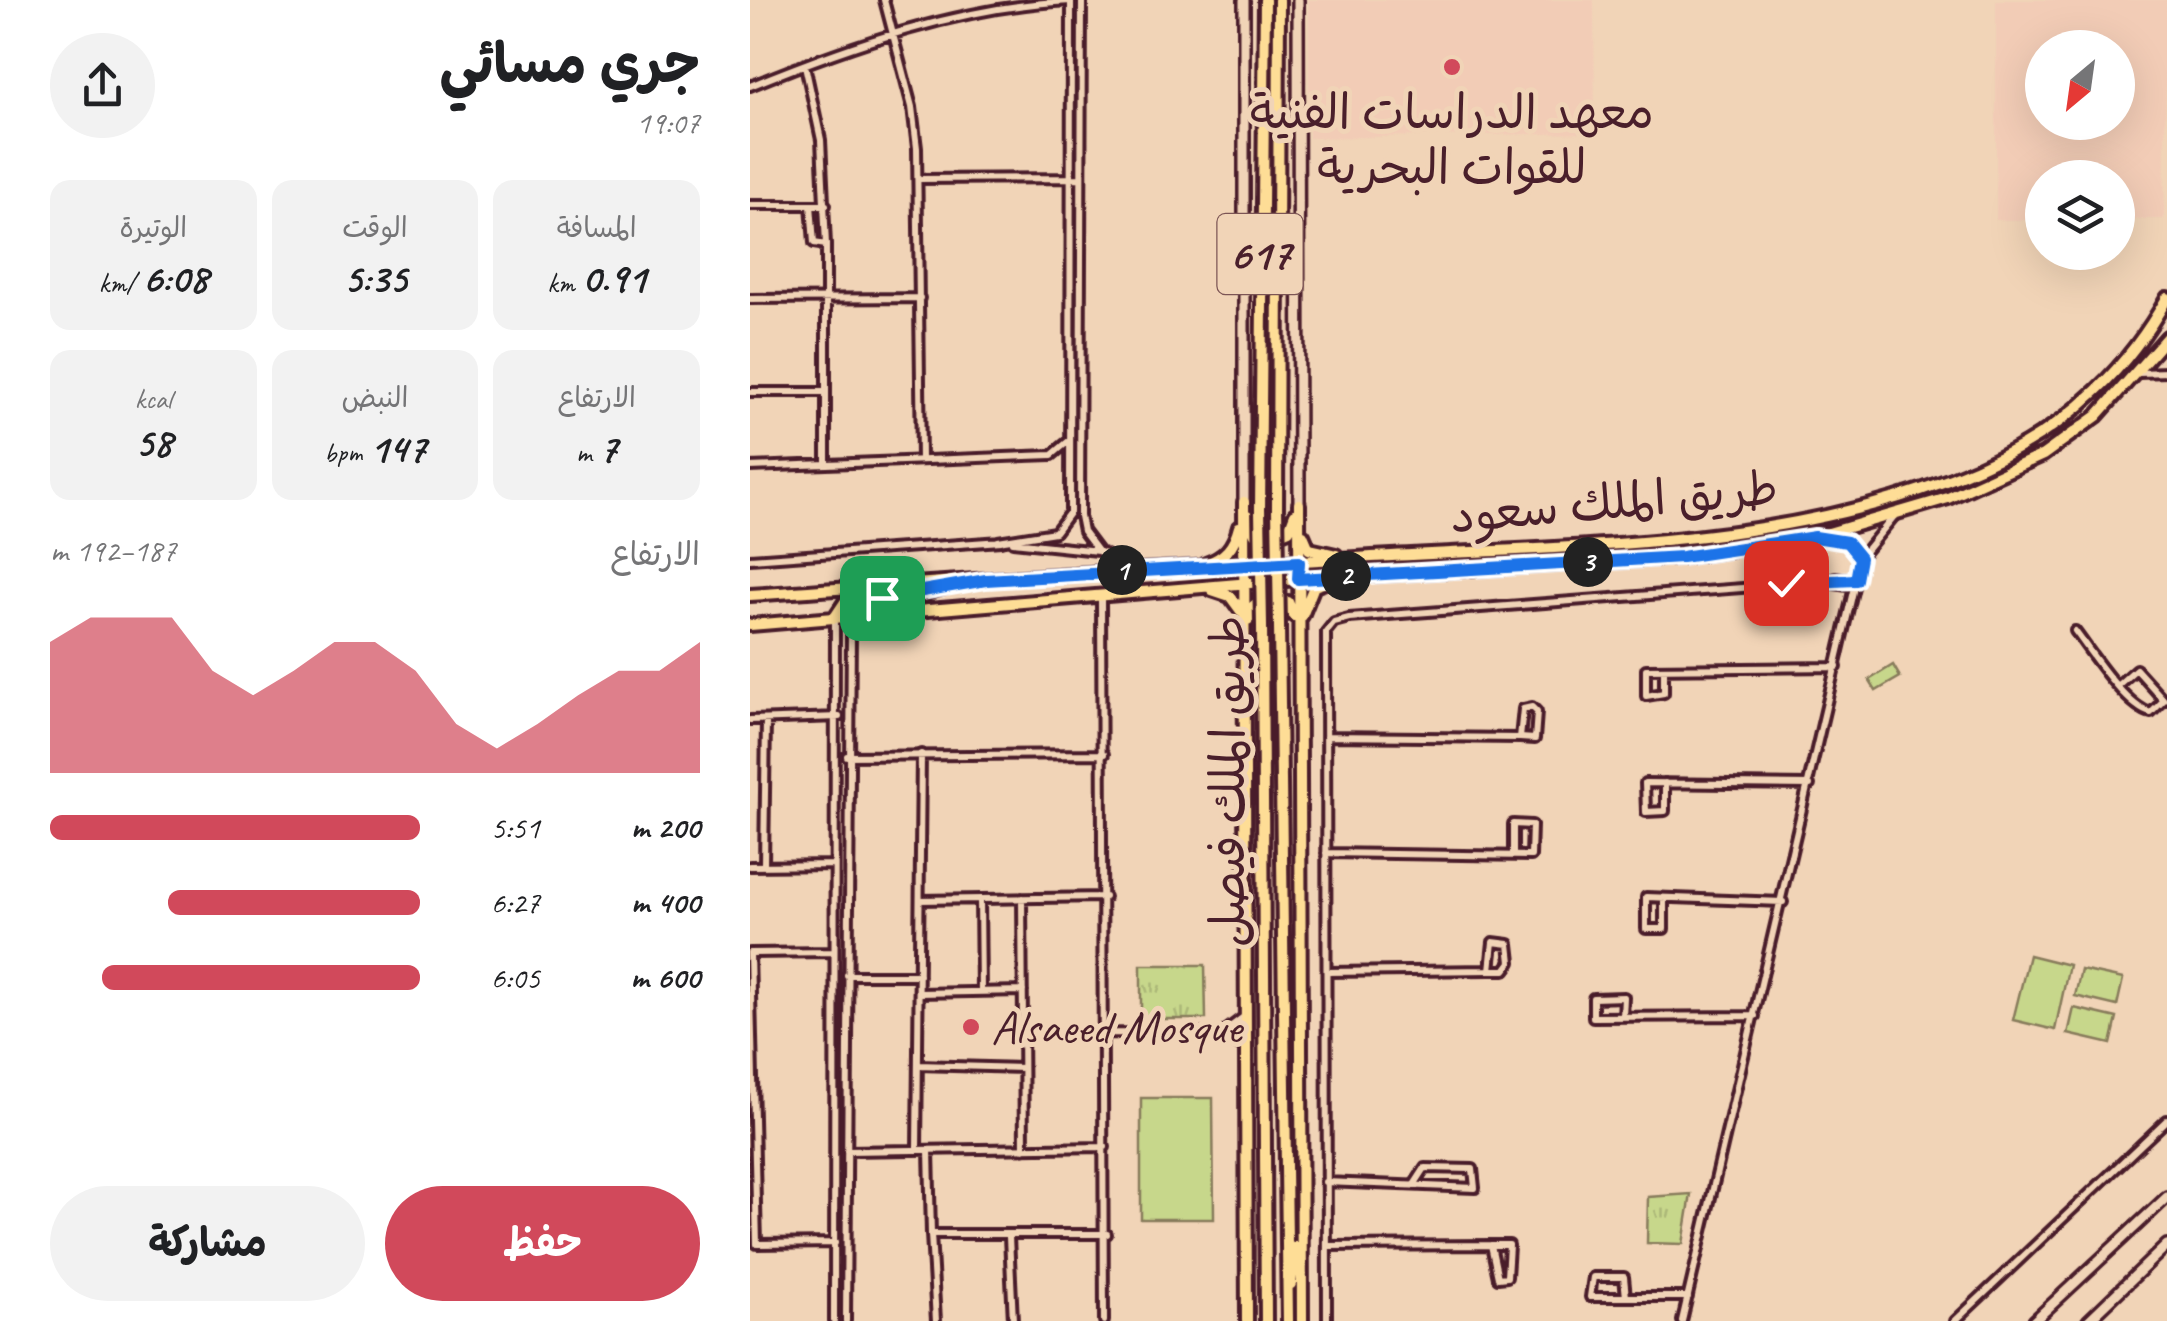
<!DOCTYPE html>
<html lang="ar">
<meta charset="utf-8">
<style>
:root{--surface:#fff;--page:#f2f2f2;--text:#202124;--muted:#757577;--accent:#d1495b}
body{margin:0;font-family:Caveat,"Playpen Sans Arabic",sans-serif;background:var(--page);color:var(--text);direction:rtl;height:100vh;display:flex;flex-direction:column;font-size:38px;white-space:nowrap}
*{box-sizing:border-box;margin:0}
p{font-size:32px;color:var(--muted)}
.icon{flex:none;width:55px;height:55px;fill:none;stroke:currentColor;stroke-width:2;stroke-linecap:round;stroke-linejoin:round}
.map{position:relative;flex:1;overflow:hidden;direction:ltr}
.side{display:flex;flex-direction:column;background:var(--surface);width:750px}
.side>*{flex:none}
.needle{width:65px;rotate:209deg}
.buttons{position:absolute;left:1275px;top:30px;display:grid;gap:20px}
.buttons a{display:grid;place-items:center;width:110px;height:110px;border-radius:50%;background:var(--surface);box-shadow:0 10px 40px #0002;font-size:50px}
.pin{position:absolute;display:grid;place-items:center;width:85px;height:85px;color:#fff;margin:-42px;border-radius:20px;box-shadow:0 5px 15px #0006}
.km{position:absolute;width:50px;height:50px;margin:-25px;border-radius:50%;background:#222;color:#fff;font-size:28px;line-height:50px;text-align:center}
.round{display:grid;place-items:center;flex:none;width:105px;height:105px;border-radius:52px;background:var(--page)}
.head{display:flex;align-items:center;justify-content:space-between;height:170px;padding:0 50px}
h1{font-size:55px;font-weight:700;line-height:75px}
.stats{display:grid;grid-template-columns:repeat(3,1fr);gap:15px;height:170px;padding:10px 50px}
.stats div{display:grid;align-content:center;border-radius:20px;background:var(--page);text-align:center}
.stats b{font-size:42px;font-weight:700}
.stats small{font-size:28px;font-weight:400}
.stats p{font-size:28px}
.chart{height:280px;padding:20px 50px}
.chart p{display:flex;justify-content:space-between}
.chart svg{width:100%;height:180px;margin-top:10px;fill:var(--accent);opacity:.7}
.button{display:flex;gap:20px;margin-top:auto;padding:20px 50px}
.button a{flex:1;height:115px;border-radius:60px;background:var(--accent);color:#fff;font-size:40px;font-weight:700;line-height:115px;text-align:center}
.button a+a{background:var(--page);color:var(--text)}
ul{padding:0 50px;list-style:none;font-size:32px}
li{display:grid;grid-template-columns:160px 120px 1fr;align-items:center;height:75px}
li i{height:25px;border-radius:12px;background:var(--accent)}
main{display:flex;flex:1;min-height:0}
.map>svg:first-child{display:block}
.built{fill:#f2ccb6;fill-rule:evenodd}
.grass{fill:#c7d78b;stroke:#887b5b;stroke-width:2.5}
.park{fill:url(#park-tufts);stroke:#887b5b;stroke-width:2.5}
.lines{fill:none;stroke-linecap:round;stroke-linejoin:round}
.minor-casing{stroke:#4a1f2b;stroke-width:14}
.secondary-casing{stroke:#4a1f2b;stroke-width:16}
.primary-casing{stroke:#4a1f2b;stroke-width:18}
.trunk-casing{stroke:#4a1f2b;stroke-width:18}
.minor{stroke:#f1d4b7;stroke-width:6}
.secondary{stroke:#f1d4b7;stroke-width:9}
.primary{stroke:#fedd96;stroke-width:10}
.trunk{stroke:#fedd96;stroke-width:10}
.trunk-bridge-casing{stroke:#4a1f2b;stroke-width:18;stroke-linecap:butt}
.trunk-bridge{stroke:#fedd96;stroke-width:10}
.route-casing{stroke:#fff;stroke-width:20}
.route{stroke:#1a73e8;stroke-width:12}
.poi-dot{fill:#d1495b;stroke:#f1d4b7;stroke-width:4}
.labels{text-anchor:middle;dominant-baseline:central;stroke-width:10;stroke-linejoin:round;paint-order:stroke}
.shield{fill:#f1d4b7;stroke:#7c5555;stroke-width:2.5}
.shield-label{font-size:45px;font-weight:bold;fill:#4a1f2b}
.poi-label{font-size:48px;fill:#4a1f2b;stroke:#f1d4b7}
.street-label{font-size:48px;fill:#4a1f2b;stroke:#f1d4b7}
</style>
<main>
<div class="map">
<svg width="1417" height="1321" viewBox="0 0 1417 1321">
<defs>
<pattern id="park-tufts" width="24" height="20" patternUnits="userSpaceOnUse" patternTransform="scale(2.5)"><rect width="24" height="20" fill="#c7d78b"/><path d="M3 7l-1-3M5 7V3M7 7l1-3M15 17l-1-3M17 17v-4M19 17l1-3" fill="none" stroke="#acb878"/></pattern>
</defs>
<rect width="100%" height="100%" fill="#f1d4b7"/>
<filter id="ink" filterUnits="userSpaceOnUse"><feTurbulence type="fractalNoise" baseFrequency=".01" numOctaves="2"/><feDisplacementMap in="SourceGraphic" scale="20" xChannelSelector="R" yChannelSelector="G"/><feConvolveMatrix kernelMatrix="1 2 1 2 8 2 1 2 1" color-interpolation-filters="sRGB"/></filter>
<g filter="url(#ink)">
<path class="built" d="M559 0H844L845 133 559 138Z
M1246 0H1417L1414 219H1368V178H1292V220H1246ZM1292 48H1368V122H1292Z"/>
<path class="grass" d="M1143 665 1150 677 1126 691 1119 680Z
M1279 955 1319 965 1305 1030 1263 1020Z
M1331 970 1373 979 1367 1006 1325 996Z
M1324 1008 1367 1018 1361 1044 1318 1034Z
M391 1098H463L464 1219H391Z"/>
<path class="park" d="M391 965H455L456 1019H391Z
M941 1194 933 1244 897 1243 898 1197Z"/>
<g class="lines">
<g class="minor-casing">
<path id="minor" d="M134 0 162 107 167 148 171 460
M332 0 330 516 333 531 348 551
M55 65 71 140 76 245 64 243 61 205
M0 86C100 45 212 6 321 1
M169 179 331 178
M0 205H76
M76 245V464
M0 299 170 298
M1389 373 1417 372
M0 392H75
M0 467 302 455 320 440
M1071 538 1097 542 1110 558 1145 515
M248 541 305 532 320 512 321 0
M263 542 348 551 387 569
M0 559 251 541
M1106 580 1085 577 1071 582 1104 587 1110 558
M351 598 354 1321
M1325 631C1341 652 1376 707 1401 713L1414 700 1386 669 1368 685
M914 669V693L896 696V669L1087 667
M0 720 89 717
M577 736 770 738 785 739 787 712 782 707 773 709 770 738
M97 756 354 754
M915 783V811L896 812 895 783 1060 785
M576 853 781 856 782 825 763 824V855
M14 865 16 720
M0 866 84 865
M272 898 274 1149
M914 898V929H896V897L1033 902
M230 899 231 992
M170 900 355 897
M0 953 7 1244 85 1243
M0 953 83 952
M578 972 740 970H755L761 962 759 944 743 942 740 970
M97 975H169
M169 993 273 991
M873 1017 874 997 843 998V1017L1005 1016
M355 1033 471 1034 495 1049
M471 1034 495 1016
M168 1065 273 1068
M167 1150 171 754
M179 1150 181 1234H357
M97 1151 355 1147
M575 1182 725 1188 723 1169 675 1168 664 1185
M181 1234 186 1321
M259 1237 263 1321
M577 1246 741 1245H759L757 1277 748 1278 741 1245
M876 1297 874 1277H843L840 1297H938
M84 1321 85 618
M96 1321 101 630 118 617
M577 1321 576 632 584 622 599 618 1071 582
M932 1321 1104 587
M1205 1321 1417 1120"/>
</g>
<g class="secondary-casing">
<path id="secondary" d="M548 0 549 504
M494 502V0
M1284 1321 1417 1197
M1338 1321 1417 1245"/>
</g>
<g class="primary-casing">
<path id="primary" d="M494 502 497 1321
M549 504 552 1321
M497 515 505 534 524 536 539 530 545 514
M553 535 559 549 586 555
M456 564C475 557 484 547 489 527
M462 590 480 596 491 611
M0 595C214 579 428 568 642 556 840 545 1069 547 1251 457 1322 422 1379 367 1417 298
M552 616 564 586 578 581
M85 617 95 602 168 595 195 587
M498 620 499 610 508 602H538L544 616
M0 625 548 579 932 557 1065 537 1198 498 1293 455 1347 416 1417 337
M541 1284 545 1247"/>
</g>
<g class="trunk-casing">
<path id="trunk" d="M527 508 529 0
M510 509 515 0
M512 626 516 1321
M529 626 538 1321"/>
</g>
<use href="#minor" class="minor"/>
<use href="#secondary" class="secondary"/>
<use href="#primary" class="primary"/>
<use href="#trunk" class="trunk"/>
<g class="trunk-bridge-casing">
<path id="trunk-bridge" d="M527 508 529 626
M510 509 512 626"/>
</g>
<use href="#trunk-bridge" class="trunk-bridge"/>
</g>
</g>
<g class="lines" filter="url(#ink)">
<g class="route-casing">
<path id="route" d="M132 598 236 580 549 562 548 579 932 557 1065 537 1097 542 1110 558 1106 580 1036 583"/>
</g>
<use href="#route" class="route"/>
</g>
<g class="poi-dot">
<circle cx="702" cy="67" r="10"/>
<circle cx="221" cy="1027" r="10"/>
</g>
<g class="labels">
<rect class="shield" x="467.5" y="214" width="85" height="80" rx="8"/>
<g class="shield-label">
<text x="510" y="254">617</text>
</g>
<g class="poi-label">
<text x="702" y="112">معهد الدراسات الفنية<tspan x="702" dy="55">للقوات البحرية</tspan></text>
<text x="241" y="1027" text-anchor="start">Alsaeed Mosque</text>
</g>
<g class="street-label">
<text transform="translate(864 502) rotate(-5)">طريق الملك سعود</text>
<text transform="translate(478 781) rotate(-90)">طريق الملك فيصل</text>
</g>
</g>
</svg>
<div class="buttons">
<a><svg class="needle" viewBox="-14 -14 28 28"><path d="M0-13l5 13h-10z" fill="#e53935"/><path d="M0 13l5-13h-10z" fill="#757577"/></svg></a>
<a><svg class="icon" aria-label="layers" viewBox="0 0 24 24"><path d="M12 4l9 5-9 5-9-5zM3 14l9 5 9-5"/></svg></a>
</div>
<div class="pin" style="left:132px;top:598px;background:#1e9e55"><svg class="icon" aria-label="arrive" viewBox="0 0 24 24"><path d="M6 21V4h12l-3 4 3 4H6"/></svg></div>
<div class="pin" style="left:1036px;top:583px;background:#d93025"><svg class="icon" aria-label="check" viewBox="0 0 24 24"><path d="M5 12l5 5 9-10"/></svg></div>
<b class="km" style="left:372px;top:570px">1</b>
<b class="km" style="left:596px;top:576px">2</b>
<b class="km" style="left:838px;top:562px">3</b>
</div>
<section class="side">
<div class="head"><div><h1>جري مسائي</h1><p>19:07</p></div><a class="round"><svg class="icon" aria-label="share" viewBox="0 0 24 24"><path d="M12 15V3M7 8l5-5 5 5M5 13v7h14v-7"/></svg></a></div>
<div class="stats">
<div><p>المسافة</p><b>0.91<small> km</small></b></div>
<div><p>الوقت</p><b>5:35</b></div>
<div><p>الوتيرة</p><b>6:08<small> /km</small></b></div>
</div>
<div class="stats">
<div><p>الارتفاع</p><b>7<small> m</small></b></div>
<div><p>النبض</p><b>147<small> bpm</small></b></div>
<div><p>kcal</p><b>58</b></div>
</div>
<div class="chart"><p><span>الارتفاع</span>187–192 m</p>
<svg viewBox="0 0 160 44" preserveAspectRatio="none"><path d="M0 44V12L10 6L20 6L30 6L40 19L50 25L60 19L70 12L80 12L90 19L100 32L110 38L120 32L130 25L140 19L150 19L160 12V44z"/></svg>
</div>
<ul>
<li><b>200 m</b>5:51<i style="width:100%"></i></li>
<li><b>400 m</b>6:27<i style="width:68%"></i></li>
<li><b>600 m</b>6:05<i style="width:86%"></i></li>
</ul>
<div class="button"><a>حفظ</a><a>مشاركة</a></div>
</section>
</main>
